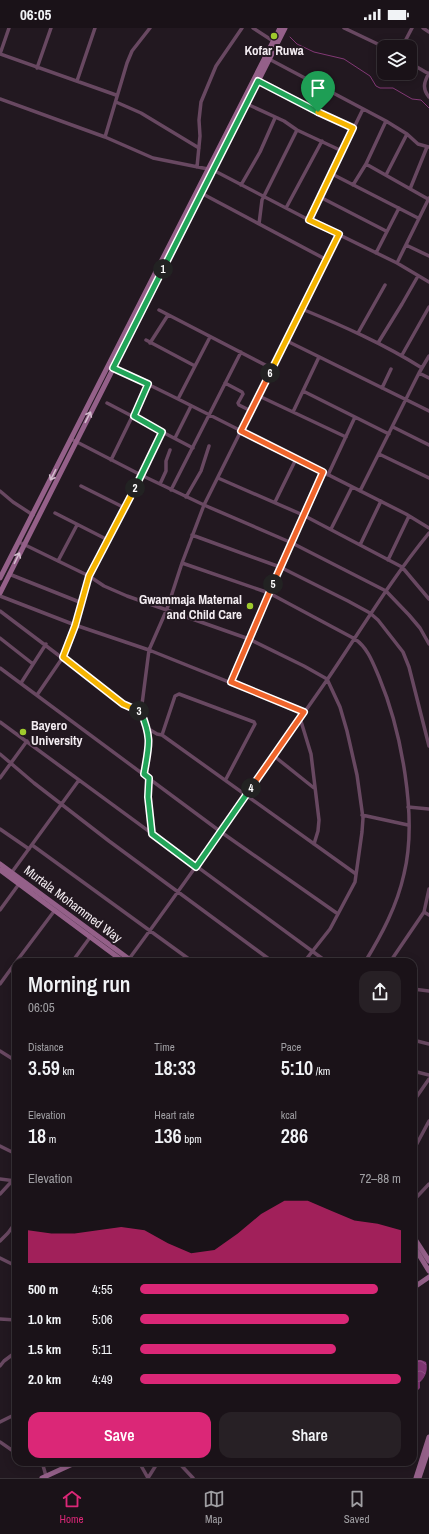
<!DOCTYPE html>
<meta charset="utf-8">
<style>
:root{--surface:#1a1218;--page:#272025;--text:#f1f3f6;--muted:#9f9ea2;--line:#383237;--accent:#db2777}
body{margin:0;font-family:"Archivo Narrow",sans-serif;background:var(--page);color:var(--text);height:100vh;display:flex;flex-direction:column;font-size:15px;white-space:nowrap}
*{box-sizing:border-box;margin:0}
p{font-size:13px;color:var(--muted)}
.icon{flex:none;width:22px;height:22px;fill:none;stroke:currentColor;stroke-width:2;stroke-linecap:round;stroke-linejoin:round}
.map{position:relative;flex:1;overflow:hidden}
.panel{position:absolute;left:12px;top:930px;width:405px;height:508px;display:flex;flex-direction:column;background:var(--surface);border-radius:12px;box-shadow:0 2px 10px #0003,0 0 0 1px var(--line)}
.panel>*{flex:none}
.controls{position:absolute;left:377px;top:12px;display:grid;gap:8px}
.controls a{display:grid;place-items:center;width:40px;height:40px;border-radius:8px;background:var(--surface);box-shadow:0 2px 10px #0003,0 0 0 1px var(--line);font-size:20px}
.pin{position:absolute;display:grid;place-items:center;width:34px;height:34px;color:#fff;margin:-41px -17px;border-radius:50% 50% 50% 0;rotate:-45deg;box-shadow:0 0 4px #0007}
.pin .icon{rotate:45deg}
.km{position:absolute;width:20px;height:20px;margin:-10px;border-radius:50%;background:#222;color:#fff;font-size:11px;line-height:20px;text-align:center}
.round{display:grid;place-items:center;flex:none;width:42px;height:42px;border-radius:12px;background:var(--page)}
.overview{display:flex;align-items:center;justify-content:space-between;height:68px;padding:0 16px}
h1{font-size:22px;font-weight:600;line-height:30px}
.stats{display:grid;grid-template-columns:repeat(3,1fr);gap:6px;height:68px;padding:4px 16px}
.stats div{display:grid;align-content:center}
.stats b{font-size:20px;font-weight:600}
.stats small{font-size:11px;font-weight:400}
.stats p{font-size:11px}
.chart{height:112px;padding:8px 16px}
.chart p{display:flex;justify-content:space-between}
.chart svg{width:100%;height:72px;margin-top:4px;fill:var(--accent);opacity:.7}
.button{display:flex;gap:8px;margin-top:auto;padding:8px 16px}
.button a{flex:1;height:46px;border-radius:12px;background:var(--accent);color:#fff;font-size:16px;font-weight:600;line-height:46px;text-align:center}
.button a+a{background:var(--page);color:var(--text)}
ul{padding:0 16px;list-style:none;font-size:13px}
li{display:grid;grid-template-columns:64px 48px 1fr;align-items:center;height:30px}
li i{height:10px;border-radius:5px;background:var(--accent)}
.status{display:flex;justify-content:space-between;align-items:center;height:28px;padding:0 20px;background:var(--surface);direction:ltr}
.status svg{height:11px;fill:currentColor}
.menu{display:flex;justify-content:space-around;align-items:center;height:56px;border-top:1px solid var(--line);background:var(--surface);font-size:11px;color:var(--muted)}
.menu a{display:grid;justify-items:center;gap:2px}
.menu .active{color:var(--accent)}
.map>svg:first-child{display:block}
.water{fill:url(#water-waves)}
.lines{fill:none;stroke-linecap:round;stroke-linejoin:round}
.stream{stroke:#823875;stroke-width:1}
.street{stroke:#684861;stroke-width:3.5}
.secondary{stroke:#946089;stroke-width:5}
.oneway{stroke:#d2bbcd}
.split-1-casing{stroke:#fff;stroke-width:8}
.split-2-casing{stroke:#fff;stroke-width:8}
.split-3-casing{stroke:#fff;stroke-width:8}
.split-4-casing{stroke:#fff;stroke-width:8}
.split-5-casing{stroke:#fff;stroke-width:8}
.split-6-casing{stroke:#fff;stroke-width:8}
.split-7-casing{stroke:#fff;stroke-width:8}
.split-1{stroke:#22a559;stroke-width:5}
.split-2{stroke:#22a559;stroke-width:5}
.split-3{stroke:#f5b400;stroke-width:5}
.split-4{stroke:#22a559;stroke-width:5}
.split-5{stroke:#f0652b;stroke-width:5}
.split-6{stroke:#f0652b;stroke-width:5}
.split-7{stroke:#f5b400;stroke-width:5}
.poi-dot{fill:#9fca2d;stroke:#221820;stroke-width:1.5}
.labels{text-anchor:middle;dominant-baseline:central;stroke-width:4;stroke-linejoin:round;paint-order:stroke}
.poi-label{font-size:13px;font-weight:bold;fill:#f3ecf1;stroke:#221820}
.street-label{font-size:13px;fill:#f3ecf1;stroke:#221820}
</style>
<div class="status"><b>06:05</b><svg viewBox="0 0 49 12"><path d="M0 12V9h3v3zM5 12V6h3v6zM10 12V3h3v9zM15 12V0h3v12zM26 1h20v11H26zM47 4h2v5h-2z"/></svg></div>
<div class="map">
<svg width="429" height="1450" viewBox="0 0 429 1450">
<defs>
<pattern id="water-waves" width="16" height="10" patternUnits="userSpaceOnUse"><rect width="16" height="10" fill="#823875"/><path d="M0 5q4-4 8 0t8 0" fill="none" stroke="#945589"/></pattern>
</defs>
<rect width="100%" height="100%" fill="#221820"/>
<path class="water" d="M413 1332H421L426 1334C428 1341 426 1349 420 1354V1360L413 1367Z"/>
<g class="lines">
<path class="stream" d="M290 9 297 16 314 24 344 31 370 48 376 58 380 60H393L412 71 421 72 429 80"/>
<path class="street" d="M253 0 273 13
M344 0 384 19
M423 0 429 4
M402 19 412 0
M0 26 116 67
M0 26 9 0
M269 31 386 93 407 106 418 116 429 119
M410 35 429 46
M37 40 51 0
M429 45C424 54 422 61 429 69
M77 53 95 0
M258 53 305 78 353 100
M0 71 105 109 153 130 213 142 309 192 397 235 429 254
M116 74 141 85 199 120
M247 76 284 93 297 102 342 123
M105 109 127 35 132 23 150 0
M366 136 386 93
M197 139 200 108 199 92 201 74 216 38 242 0
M332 146 418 190
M386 147 407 106
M241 157 260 124 275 90
M353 157 366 136 428 171
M410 161 427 119
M201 165 327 232
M320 169 386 203
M286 180 322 113
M309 192 363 81
M259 196 262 172 297 102
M406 217 429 228
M376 225 399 180
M397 235 429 170
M302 281C343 298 384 316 422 340
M159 282 273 341
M358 305 385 257
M146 312 195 338
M287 313 429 383
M150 315 168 287
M378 315 402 276 418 248
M402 327 429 279
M113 339 178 371 406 486 429 500
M419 345 429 350
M225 355 242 364 243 366 238 375 239 377 251 383
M382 360 391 341
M303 363 389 406
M259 368 346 409
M178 371 210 309
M107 375 193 420
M293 384 319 329
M393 399 429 417
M175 410 191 378
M71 411 141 447 204 477 292 515 386 563 409 587 420 600 429 616
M379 426 429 450
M111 432 148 356
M328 447 355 389
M218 450 303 487 402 539 429 571
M160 456 166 443V433L170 422
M81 458 125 480
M171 462 241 324
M0 463 13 474 33 487
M360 463 419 345 429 328
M186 469 201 443 209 418
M275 474 296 431
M55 485 108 512
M331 501 352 459
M192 507 280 539 348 573 370 585 378 592 403 624 409 639 429 718
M19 514 89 548 104 558 127 568 249 611 304 638 327 651 340 679 347 703 357 747 363 790 362 804 355 854 330 901 304 934
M360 517 381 473
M388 532 409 488
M58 533 77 497
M182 535 269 565 355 611C368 620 373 635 379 649 401 702 418 789 404 846 397 878 382 906 365 934
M9 546 82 575
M0 568 75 597 149 622 304 684
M0 583 123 676 141 684
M0 610 33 636
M0 640 221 804 338 886
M231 654 249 611 323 444
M21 655 46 616
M37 667 63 629 75 597 89 548 125 480 162 404
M300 690 311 726 319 792 318 803 314 816
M0 694 327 934
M147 700 157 706 162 707 356 846
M162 707 175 668 179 666 254 694 255 696 226 751
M0 726 34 755 109 813 273 934
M274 728 314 760
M144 746 149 712 147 700 141 684 149 622 167 581 182 535 204 477 339 206
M0 750 27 713
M149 750 148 769 152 806
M408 779 429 781
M362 787 408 797
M0 801 29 821
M32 817 193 934
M12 844 79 752
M0 882 19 856
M424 884 429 887
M129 931C197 839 262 745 327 652 361 602 391 551 429 505
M16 934 55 882
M72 934 91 908
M390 934 424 884 429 861
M0 956 16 934
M413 961 429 963
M413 1012 429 1016
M0 1023 16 1033
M413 1043 429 1047
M413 1074 429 1051
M0 1118 16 1126
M413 1123 429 1093
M0 1151 16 1153
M0 1166 13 1152
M413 1173 429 1156
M0 1213 8 1205 16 1194
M0 1230 16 1238
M0 1291 16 1292
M0 1338 4 1333 16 1324
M0 1394 16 1386
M0 1414 16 1425
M42 1434 46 1448
M139 1434 148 1450
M178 1434 193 1450
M148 1450 158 1434"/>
<path class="secondary" d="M0 550 280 0
M0 565 285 0
M0 836 133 934
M0 842 124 934
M413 1208 429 1233
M413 1217 429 1243
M413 1260 429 1249
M42 1450 77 1434
M416 1450 429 1409
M419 1450 429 1420"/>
</g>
<defs><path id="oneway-shaft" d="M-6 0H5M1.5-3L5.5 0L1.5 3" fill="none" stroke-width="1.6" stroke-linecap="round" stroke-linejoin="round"/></defs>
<g class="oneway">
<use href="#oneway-shaft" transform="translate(88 389) rotate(-63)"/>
<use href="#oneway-shaft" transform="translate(53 447) rotate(117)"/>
<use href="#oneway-shaft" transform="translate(17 530) rotate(-64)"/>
</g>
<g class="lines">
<g class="split-1-casing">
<path id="split-1" d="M163 241 258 53 318 84"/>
</g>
<g class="split-2-casing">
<path id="split-2" d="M135 460 162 404 134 388 148 356 113 340 163 241"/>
</g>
<g class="split-3-casing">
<path id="split-3" d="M135 460 89 548 75 598 63 629 123 676 139 683"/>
</g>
<g class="split-4-casing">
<path id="split-4" d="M139 683 141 684C152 711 149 717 144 746L149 750 148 769 152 806 196 839 251 760"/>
</g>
<g class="split-5-casing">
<path id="split-5" d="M251 760 304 684 231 654 273 556"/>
</g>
<g class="split-6-casing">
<path id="split-6" d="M270 345 241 403 323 444 273 556"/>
</g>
<g class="split-7-casing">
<path id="split-7" d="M270 345 339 206 309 192 353 100 318 84"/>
</g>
<use href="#split-1" class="split-1"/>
<use href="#split-2" class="split-2"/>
<use href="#split-3" class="split-3"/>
<use href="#split-4" class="split-4"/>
<use href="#split-5" class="split-5"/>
<use href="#split-6" class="split-6"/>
<use href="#split-7" class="split-7"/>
</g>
<g class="poi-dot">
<circle cx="274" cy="8" r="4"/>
<circle cx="250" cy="578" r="4"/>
<circle cx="23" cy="704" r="4"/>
</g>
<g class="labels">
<g class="poi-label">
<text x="274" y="22">Kofar Ruwa</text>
<text x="242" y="571" text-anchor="end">Gwammaja Maternal<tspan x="242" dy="15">and Child Care</tspan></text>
<text x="31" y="697" text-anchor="start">Bayero<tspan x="31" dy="15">University</tspan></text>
</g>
<g class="street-label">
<text transform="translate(73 876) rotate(37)">Murtala Mohammed Way</text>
</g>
</g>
</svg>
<div class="controls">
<a><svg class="icon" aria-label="layers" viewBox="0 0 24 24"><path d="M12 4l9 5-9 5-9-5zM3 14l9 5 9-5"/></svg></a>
</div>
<div class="pin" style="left:318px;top:84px;background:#1e9e55"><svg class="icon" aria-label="arrive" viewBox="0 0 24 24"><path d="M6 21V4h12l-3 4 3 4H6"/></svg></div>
<b class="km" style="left:163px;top:241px">1</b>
<b class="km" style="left:135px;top:460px">2</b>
<b class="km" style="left:139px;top:683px">3</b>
<b class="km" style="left:251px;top:760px">4</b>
<b class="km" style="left:273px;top:556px">5</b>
<b class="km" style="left:270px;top:345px">6</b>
<section class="panel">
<div class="overview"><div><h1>Morning run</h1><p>06:05</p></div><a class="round"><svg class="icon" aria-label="share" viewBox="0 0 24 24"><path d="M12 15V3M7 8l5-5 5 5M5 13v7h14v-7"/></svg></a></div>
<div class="stats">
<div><p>Distance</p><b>3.59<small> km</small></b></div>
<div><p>Time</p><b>18:33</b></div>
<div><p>Pace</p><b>5:10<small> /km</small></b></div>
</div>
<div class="stats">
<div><p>Elevation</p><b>18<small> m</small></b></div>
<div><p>Heart rate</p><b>136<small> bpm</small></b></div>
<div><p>kcal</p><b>286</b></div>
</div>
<div class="chart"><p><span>Elevation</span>72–88 m</p>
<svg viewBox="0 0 160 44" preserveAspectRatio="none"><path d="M0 44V24L10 26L20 26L30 24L40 22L50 24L60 32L70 38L80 36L90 26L100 14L110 6L120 6L130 12L140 18L150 20L160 24V44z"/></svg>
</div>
<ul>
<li><b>500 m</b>4:55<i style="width:91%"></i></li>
<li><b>1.0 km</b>5:06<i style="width:80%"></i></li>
<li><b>1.5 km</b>5:11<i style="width:75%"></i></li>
<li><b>2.0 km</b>4:49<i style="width:100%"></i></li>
</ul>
<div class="button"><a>Save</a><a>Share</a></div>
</section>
</div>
<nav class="menu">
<a class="active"><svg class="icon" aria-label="home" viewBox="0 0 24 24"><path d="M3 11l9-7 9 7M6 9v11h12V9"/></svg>Home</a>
<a><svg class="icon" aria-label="map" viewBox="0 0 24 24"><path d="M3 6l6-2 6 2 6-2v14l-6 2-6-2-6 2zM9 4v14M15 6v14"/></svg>Map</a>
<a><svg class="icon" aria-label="saved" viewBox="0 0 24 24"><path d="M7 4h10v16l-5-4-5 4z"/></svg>Saved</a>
</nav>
